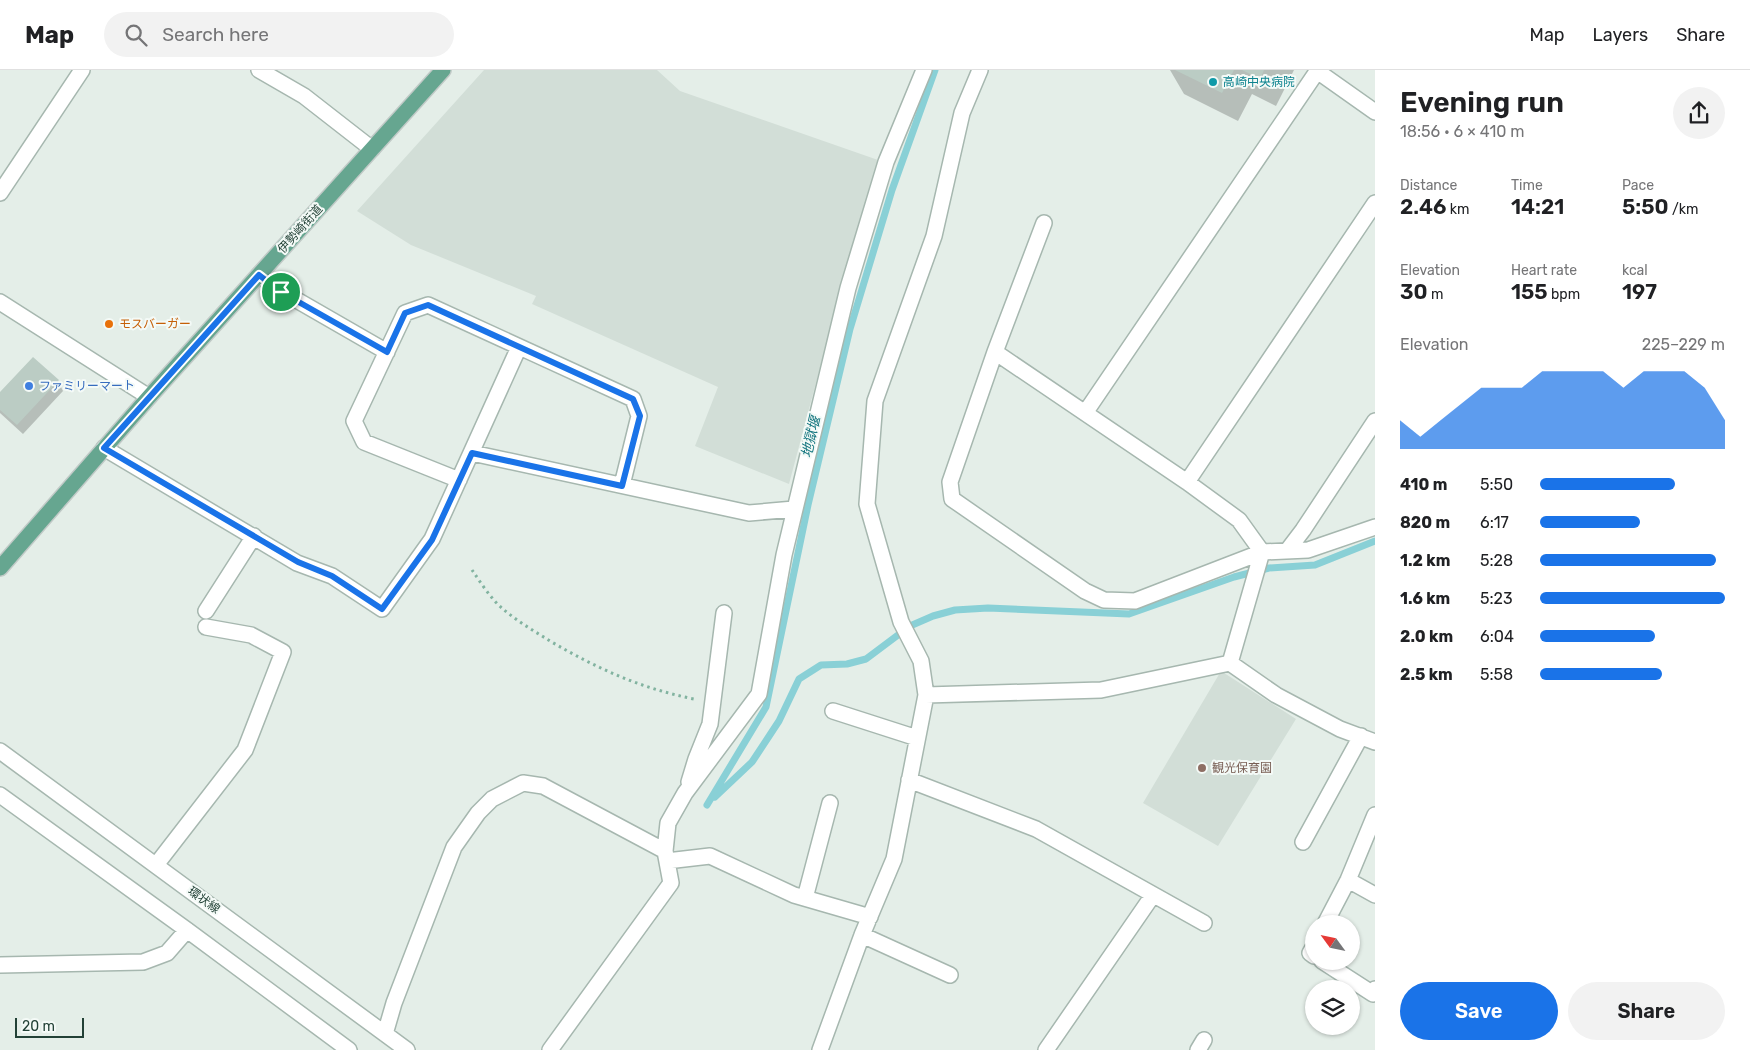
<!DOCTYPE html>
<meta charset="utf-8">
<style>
:root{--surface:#fff;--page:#f2f2f2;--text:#202124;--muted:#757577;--line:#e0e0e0;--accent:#1a73e8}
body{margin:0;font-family:Rubik,"Noto Sans JP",sans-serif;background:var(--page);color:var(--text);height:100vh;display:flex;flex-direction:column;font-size:19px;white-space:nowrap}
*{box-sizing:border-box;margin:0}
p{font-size:16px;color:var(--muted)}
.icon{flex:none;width:28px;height:28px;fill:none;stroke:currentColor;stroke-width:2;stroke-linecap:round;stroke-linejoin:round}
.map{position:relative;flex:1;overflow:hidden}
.side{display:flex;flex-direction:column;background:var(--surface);width:375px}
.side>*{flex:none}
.needle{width:32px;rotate:303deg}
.tools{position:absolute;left:1305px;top:845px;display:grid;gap:10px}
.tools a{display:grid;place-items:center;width:55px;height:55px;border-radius:50%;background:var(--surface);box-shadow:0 1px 4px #0004;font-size:25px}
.scale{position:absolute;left:15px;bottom:12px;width:69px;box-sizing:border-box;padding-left:5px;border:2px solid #224136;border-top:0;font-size:14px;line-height:18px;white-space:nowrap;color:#224136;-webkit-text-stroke:4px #f4faf7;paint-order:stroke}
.pin{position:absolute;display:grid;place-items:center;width:42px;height:42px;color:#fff;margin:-21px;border:2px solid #fff;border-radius:50%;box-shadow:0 1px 5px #0007}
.round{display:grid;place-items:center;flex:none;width:52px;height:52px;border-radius:26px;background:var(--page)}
.summary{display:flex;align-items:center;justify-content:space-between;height:85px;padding:0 25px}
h1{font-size:28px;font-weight:600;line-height:38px}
.metrics{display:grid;grid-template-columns:repeat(3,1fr);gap:8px;height:85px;padding:5px 25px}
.metrics div{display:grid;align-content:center}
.metrics b{font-size:21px;font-weight:600}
.metrics small{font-size:14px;font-weight:400}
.metrics p{font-size:14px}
.chart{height:140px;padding:10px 25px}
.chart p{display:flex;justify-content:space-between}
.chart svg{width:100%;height:90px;margin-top:5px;fill:var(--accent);opacity:.7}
.action{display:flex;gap:10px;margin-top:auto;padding:10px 25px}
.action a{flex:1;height:58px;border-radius:30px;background:var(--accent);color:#fff;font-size:20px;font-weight:600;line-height:58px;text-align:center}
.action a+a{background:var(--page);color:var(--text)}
ul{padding:0 25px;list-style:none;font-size:16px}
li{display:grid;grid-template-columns:80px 60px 1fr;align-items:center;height:38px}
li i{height:12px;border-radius:6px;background:var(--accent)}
header{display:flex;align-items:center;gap:30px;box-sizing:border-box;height:70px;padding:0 25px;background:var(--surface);border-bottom:1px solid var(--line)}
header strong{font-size:24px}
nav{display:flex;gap:28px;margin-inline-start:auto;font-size:18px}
.search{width:350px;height:45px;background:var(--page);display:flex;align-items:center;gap:12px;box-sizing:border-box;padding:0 18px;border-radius:28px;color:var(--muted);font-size:19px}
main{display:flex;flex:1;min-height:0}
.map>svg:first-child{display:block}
.built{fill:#d2ded7}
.shadow{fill:#0003}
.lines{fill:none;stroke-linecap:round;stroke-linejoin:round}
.stream{stroke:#89d0d6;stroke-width:7}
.building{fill:#bbccc4}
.minor-casing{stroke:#a6b7af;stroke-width:18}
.major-casing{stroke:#c1cac7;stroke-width:18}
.path{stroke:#82b3a0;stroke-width:3;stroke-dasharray:2.5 4;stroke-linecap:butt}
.minor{stroke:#fff;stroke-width:15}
.major{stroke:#66a690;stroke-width:15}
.route-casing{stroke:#fff;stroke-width:10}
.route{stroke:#1a73e8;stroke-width:6}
.culture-dot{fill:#0f9aa8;stroke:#f4faf7;stroke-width:2}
.food-dot{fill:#e8710a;stroke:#f4faf7;stroke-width:2}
.shop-dot{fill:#3f7fe0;stroke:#f4faf7;stroke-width:2}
.education-dot{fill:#8d6e63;stroke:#f4faf7;stroke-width:2}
.labels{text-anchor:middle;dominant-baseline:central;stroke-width:4;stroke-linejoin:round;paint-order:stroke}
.culture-label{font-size:12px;fill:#0d838f;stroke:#f4faf7;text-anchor:start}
.street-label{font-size:12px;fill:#224136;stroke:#f4faf7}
.food-label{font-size:12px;fill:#c56008;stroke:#f4faf7;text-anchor:start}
.shop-label{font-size:12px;fill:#366cbe;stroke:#f4faf7;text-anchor:start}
.education-label{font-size:12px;fill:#785e54;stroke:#f4faf7;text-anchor:start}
.water-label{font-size:14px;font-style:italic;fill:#187881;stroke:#f4faf7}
</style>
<header>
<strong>Map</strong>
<div class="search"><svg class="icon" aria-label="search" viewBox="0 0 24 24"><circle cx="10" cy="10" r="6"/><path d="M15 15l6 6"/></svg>Search here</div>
<nav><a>Map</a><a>Layers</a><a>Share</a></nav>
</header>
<main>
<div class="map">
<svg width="1375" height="980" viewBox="0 0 1375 980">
<rect width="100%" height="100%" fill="#e4eee8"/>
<path class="built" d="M484 0H657L680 21 878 90 846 200 789 414 695 376 718 317 532 234 536 226 411 175 357 141Z
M1221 601 1296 649 1218 776 1143 733Z"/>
<path class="shadow" d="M1170 0H1294L1276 36 1252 24 1238 51 1184 24Z
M58 311 63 321 23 364 0 343V324Z"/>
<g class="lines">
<path class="stream" d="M715 727 752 692 779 651 799 609 821 595 847 594 866 589 910 556 933 546 955 540 988 538 1129 544 1234 507 1269 498 1315 495 1375 471
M707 735 766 637 808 435 850 259 892 120 935 0"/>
</g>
<path class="building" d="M1175 0H1234L1222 23Z
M1242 0H1264L1260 9Z
M33 287 59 310 17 355 0 340V322Z"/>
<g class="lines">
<g class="minor-casing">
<path id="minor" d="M259 0 304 26 372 79
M1317 1 1375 42
M0 123 82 0
M1044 153 995 282 950 412 952 429 1085 521 1104 530 1135 531 1262 482 1308 480 1375 457
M259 205 281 221 387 282
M0 232 149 327
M995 282 1187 412 1239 450 1262 482 1230 593 1276 625 1340 659 1375 672
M1085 343 1318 0
M104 378 297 493 332 506 382 539 432 469 519 277
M472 383 749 443 794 439
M459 410 364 372 354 351 405 243 428 235 633 329 639 346 622 415
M1187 412 1375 133
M1287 481 1303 460 1375 351
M206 541 254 466
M926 625 1101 620 1230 593
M833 641 917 668
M0 681 407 980
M909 710 1036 759 1204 853
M689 712 696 689 710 654 724 543
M0 725 187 860 349 980
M1303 772 1361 666
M667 791 710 786 794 825 870 847
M156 795 245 680 283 582 251 565 206 557
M1348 810 1375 825
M805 828 830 733
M1325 854 1348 810 1375 745
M862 865 950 905
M1314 876 1310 883 1314 886
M1322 891 1373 924 1375 919
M0 895 143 892 167 883 187 860
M385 964 394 933 454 777 478 743 492 729 523 713 543 716 665 781
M550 980 671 813 665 781 668 753 685 723 759 624 784 485 848 218 886 92 924 0
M820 980 862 865 894 789 926 625 921 591 901 552 867 434 875 331 934 166 962 43 980 0
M1046 980 1153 825
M1198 980 1204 970"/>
</g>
<g class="major-casing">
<path id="major" d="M0 498 149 327 443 0"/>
</g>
<path class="path" d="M472 500C481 513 491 529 503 539 517 551 534 561 550 571 598 599 640 618 694 629"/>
<use href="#minor" class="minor"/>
<use href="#major" class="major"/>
</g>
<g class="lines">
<g class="route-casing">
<path id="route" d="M259 205 281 222 387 282 405 243 428 235 633 329 640 346 622 416 472 383 432 470 382 539 332 506 298 492 104 378Z"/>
</g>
<use href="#route" class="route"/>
</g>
<circle class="culture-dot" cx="1213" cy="12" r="5"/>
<circle class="food-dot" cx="109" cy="254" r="5"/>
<circle class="shop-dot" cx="29" cy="316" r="5"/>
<circle class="education-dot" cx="1202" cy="698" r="5"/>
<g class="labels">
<g class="culture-label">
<text x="1223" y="12">高崎中央病院</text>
</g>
<g class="street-label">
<text transform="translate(300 159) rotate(-48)">伊勢崎街道</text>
<text transform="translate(204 830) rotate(36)">環状線</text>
</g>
<g class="food-label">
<text x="119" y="254">モスバーガー</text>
</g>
<g class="shop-label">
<text x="39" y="316">ファミリーマート</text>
</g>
<g class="education-label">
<text x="1212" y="698">観光保育園</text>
</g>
<g class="water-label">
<text transform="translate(811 367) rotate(-77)">地獄堰</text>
</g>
</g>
</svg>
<div class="tools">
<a><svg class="needle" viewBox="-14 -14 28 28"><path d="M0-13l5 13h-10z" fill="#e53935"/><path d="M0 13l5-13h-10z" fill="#757577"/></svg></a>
<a><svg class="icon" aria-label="layers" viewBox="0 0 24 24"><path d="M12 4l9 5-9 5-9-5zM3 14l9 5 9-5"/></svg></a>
</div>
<div class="scale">20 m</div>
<div class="pin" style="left:281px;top:222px;background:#1e9e55"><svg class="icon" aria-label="arrive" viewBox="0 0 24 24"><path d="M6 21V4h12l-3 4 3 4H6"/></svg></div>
</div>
<section class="side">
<div class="summary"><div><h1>Evening run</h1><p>18:56 · 6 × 410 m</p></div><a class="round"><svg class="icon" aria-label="share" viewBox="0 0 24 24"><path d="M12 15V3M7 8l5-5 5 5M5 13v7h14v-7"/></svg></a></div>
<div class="metrics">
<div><p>Distance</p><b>2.46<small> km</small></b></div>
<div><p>Time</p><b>14:21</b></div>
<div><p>Pace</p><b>5:50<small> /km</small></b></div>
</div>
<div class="metrics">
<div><p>Elevation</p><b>30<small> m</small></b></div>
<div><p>Heart rate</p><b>155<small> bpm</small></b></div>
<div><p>kcal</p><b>197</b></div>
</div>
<div class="chart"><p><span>Elevation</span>225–229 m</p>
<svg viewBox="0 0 160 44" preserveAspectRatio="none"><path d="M0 44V30L10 38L20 30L30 22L40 14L50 14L60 14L70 6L80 6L90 6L100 6L110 14L120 6L130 6L140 6L150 14L160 30V44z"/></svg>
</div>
<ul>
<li><b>410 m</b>5:50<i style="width:73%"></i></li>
<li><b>820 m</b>6:17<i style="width:54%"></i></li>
<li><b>1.2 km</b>5:28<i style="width:95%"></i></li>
<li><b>1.6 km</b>5:23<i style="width:100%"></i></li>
<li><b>2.0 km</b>6:04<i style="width:62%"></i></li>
<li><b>2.5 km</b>5:58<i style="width:66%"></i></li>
</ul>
<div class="action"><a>Save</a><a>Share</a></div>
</section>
</main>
